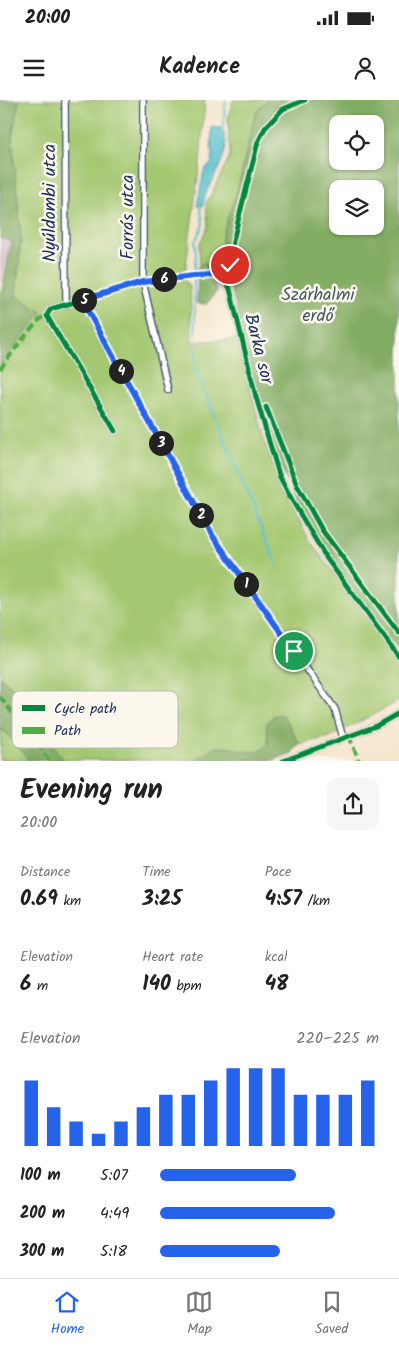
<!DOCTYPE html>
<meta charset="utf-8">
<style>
:root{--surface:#fff;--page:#f6f6f6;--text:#222;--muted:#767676;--line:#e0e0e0;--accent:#2563eb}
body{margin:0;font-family:Kalam,sans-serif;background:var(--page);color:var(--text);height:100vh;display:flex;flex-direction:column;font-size:19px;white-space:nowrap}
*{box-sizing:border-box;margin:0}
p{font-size:16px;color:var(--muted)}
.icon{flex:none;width:28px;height:28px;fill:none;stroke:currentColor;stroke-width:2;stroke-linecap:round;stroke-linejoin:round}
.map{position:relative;height:661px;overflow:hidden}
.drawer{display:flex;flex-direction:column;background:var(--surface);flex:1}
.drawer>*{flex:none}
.buttons{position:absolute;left:329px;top:15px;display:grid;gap:10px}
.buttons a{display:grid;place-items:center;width:55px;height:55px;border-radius:10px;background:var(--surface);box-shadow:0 1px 4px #0004;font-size:25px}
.pin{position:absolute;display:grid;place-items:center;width:42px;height:42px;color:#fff;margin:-21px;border:2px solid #fff;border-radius:50%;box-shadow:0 1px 5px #0007}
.km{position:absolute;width:25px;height:25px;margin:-12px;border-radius:50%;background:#222;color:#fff;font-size:14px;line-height:25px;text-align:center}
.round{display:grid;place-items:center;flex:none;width:52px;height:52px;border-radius:10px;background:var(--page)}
.summary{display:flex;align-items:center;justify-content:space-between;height:85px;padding:0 20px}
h1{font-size:28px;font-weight:800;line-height:38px}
.figures{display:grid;grid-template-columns:repeat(3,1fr);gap:8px;height:85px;padding:5px 20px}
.figures div{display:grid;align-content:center}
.figures b{font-size:21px;font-weight:800}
.figures small{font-size:14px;font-weight:400}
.figures p{font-size:14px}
.chart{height:140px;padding:10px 20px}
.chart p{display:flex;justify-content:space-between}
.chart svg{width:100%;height:90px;margin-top:5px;stroke:var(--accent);stroke-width:6}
ul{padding:0 20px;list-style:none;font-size:16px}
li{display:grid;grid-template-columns:80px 60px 1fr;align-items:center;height:38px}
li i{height:12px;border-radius:6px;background:var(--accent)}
.status{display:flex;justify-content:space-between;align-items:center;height:35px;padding:0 25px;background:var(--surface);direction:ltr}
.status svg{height:14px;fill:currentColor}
header{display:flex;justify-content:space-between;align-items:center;height:65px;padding:0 20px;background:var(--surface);font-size:22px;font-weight:800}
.dock{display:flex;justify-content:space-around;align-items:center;height:70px;border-top:1px solid var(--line);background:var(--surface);font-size:14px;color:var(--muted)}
.dock a{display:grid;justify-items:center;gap:2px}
.dock .on{color:var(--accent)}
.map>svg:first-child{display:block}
.industrial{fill:#d2bdc6}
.green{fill:#a4c871;stroke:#607c68}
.forest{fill:#83ac63;stroke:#4f6e60;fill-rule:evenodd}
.water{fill:#54c0cf;stroke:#387896}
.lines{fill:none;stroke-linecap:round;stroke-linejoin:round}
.stream{stroke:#54c0cf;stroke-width:2}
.street-casing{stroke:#3c4a6e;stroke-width:8}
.street{stroke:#fff;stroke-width:5.5}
.quiet{stroke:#52ab49;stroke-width:4;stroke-dasharray:8 4;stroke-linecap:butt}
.cycleway-casing{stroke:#fbf7ec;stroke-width:8}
.cycleway{stroke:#00873e;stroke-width:5}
.route-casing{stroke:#fff;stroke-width:10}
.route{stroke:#2563eb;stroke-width:6}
.labels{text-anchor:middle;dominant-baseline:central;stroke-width:5;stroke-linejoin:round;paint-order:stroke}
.street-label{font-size:18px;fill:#1b2f5e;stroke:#fbf7ec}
.park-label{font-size:18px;fill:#445d64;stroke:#fbf7ec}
.key{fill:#fbf7ec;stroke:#b8bbc1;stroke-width:1}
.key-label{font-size:14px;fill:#1b2f5e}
</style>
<div class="status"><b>20:00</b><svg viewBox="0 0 49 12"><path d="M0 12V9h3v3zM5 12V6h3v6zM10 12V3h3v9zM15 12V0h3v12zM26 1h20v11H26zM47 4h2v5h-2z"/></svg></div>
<header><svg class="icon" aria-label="menu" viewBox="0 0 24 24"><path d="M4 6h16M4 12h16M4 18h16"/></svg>Kadence<svg class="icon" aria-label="person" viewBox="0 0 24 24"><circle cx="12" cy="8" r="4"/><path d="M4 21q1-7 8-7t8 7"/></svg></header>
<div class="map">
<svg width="399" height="661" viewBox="0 0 399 661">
<rect width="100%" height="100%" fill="#fbf7ec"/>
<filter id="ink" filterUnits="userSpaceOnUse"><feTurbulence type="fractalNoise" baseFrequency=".02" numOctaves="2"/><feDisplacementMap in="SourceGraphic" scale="10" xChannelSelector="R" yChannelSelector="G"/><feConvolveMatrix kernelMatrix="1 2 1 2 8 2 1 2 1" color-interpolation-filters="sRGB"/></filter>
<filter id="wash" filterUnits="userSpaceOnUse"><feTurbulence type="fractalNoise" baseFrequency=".0096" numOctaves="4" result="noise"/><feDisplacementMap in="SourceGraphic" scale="20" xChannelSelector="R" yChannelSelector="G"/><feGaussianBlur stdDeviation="1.12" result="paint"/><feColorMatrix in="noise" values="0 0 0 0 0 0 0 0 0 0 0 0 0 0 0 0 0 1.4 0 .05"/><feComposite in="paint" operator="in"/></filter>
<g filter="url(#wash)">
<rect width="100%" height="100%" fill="#f5e5cc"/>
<path class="industrial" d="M0 138 13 141 0 185Z"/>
<path class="green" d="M19 0H205L200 62 184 179 190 187 192 242 237 239 264 341 282 388 310 441 399 561V601L330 637 299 644 283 615 267 623 268 645C258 661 230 651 214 648L196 660H64L18 603 12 587 0 577V265L42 212 16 196 21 140 12 38Z
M233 0H269L261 6 256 13 251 30 239 85 222 136V174L200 169 199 145 208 126 206 104 230 56 228 19Z
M1 629 6 632 29 660H0Z"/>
<path class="forest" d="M0 0H19L12 38 21 140 16 196 42 212 0 265V192L2 189 12 141 0 138Z
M269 0H399V551L334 465 297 402 275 355 258 297 229 179 222 174V136L239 85 251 30 256 13 261 6ZM338 24H375V61H338ZM338 89H375V126H338Z
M205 162 217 191 207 204 197 203 198 166Z
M0 577 12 587 18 603 64 660H29L6 632 0 630Z
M278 615H283L299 644 292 653 273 660H196C203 656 211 647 220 647 237 646 255 661 268 644L267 623 273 616Z"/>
<path class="water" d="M212 27 221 28C235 47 215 73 207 91 205 95 204 101 203 106H197L204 70 209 65H211L213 52H211Z"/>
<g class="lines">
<path class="stream" d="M221 30 223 26 226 0
M200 104 203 124 195 142 196 155 194 176 196 271 277 466"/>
</g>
</g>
<g filter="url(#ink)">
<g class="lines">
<g class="street-casing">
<path id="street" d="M65 0 66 205
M143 0V182L168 290
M82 201 212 435 335 609 343 638
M115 331 47 216 48 213 51 209 143 182 194 176 212 175 225 179 230 189 256 297 279 375 293 402 327 459 399 557
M283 661 376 626 399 613"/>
</g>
<use href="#street" class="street"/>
<path class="quiet" d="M0 269C9 258 35 219 47 215
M0 597 50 661
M349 636 359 661"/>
<g class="cycleway-casing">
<path id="cycleway" d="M229 168 233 141 258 42 265 28 283 9 305 0
M225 179 230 189 256 297 279 375 293 402 327 459 399 557
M266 307 297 385 322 430 399 533
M115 331 47 216 48 213 51 209 143 182 194 176 212 175 225 179
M283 661 376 626 399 613"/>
</g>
<use href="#cycleway" class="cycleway"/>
</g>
</g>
<g class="lines" filter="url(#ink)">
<g class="route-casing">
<path id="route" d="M230 165 225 179 212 175 194 176 143 182 82 200 212 435 294 551"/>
</g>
<use href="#route" class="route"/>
</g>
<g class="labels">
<g class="street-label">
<text transform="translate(50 103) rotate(-90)">Nyúldombi utca</text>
<text transform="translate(128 117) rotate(-90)">Forrás utca</text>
<text transform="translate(258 249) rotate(76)">Barka sor</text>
</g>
<g class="park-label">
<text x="318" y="195">Szárhalmi<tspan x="318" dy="21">erdő</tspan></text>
</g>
</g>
<rect x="12" y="591" width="166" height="57" rx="8" class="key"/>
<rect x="22" y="605" width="23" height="6" fill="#00873e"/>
<rect x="22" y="627" width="23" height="7" fill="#52ab49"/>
<g class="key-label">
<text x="54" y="613">Cycle path</text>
<text x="54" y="635">Path</text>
</g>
</svg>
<div class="buttons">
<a><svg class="icon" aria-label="locate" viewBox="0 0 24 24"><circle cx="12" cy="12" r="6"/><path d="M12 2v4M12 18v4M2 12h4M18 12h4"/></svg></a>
<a><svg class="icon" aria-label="layers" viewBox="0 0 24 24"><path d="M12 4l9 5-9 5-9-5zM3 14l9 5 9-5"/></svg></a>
</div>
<div class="pin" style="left:294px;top:551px;background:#1e9e55"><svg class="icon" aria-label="arrive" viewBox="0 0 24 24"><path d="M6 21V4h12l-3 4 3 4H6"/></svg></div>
<div class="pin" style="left:230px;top:165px;background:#d93025"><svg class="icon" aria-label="check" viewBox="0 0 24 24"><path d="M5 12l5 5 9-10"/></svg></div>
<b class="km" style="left:246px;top:484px">1</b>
<b class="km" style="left:201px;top:415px">2</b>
<b class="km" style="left:161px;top:343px">3</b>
<b class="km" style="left:121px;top:271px">4</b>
<b class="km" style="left:84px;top:200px">5</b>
<b class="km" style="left:164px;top:179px">6</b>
</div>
<section class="drawer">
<div class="summary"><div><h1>Evening run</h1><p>20:00</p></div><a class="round"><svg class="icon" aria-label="share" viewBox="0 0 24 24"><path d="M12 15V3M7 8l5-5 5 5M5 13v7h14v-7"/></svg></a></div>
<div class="figures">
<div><p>Distance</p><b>0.69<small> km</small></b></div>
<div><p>Time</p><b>3:25</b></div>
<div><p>Pace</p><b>4:57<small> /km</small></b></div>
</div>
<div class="figures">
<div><p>Elevation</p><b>6<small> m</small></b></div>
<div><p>Heart rate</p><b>140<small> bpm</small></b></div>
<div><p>kcal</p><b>48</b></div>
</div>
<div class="chart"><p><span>Elevation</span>220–225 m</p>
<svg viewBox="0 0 160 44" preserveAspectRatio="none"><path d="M5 44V12M15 44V25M25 44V32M35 44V38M45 44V32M55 44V25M65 44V19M75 44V19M85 44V12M95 44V6M105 44V6M115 44V6M125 44V19M135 44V19M145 44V19M155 44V12"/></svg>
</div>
<ul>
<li><b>100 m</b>5:07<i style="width:62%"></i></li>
<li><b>200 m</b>4:49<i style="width:80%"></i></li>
<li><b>300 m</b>5:18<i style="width:55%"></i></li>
</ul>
</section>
<nav class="dock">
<a class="on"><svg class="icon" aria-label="home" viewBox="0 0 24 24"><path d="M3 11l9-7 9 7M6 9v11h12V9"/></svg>Home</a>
<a><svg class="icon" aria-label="map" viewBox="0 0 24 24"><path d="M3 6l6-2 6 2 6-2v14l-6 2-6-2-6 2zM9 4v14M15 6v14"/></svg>Map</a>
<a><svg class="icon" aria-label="saved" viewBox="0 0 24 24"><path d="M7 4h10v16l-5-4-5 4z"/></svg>Saved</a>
</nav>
